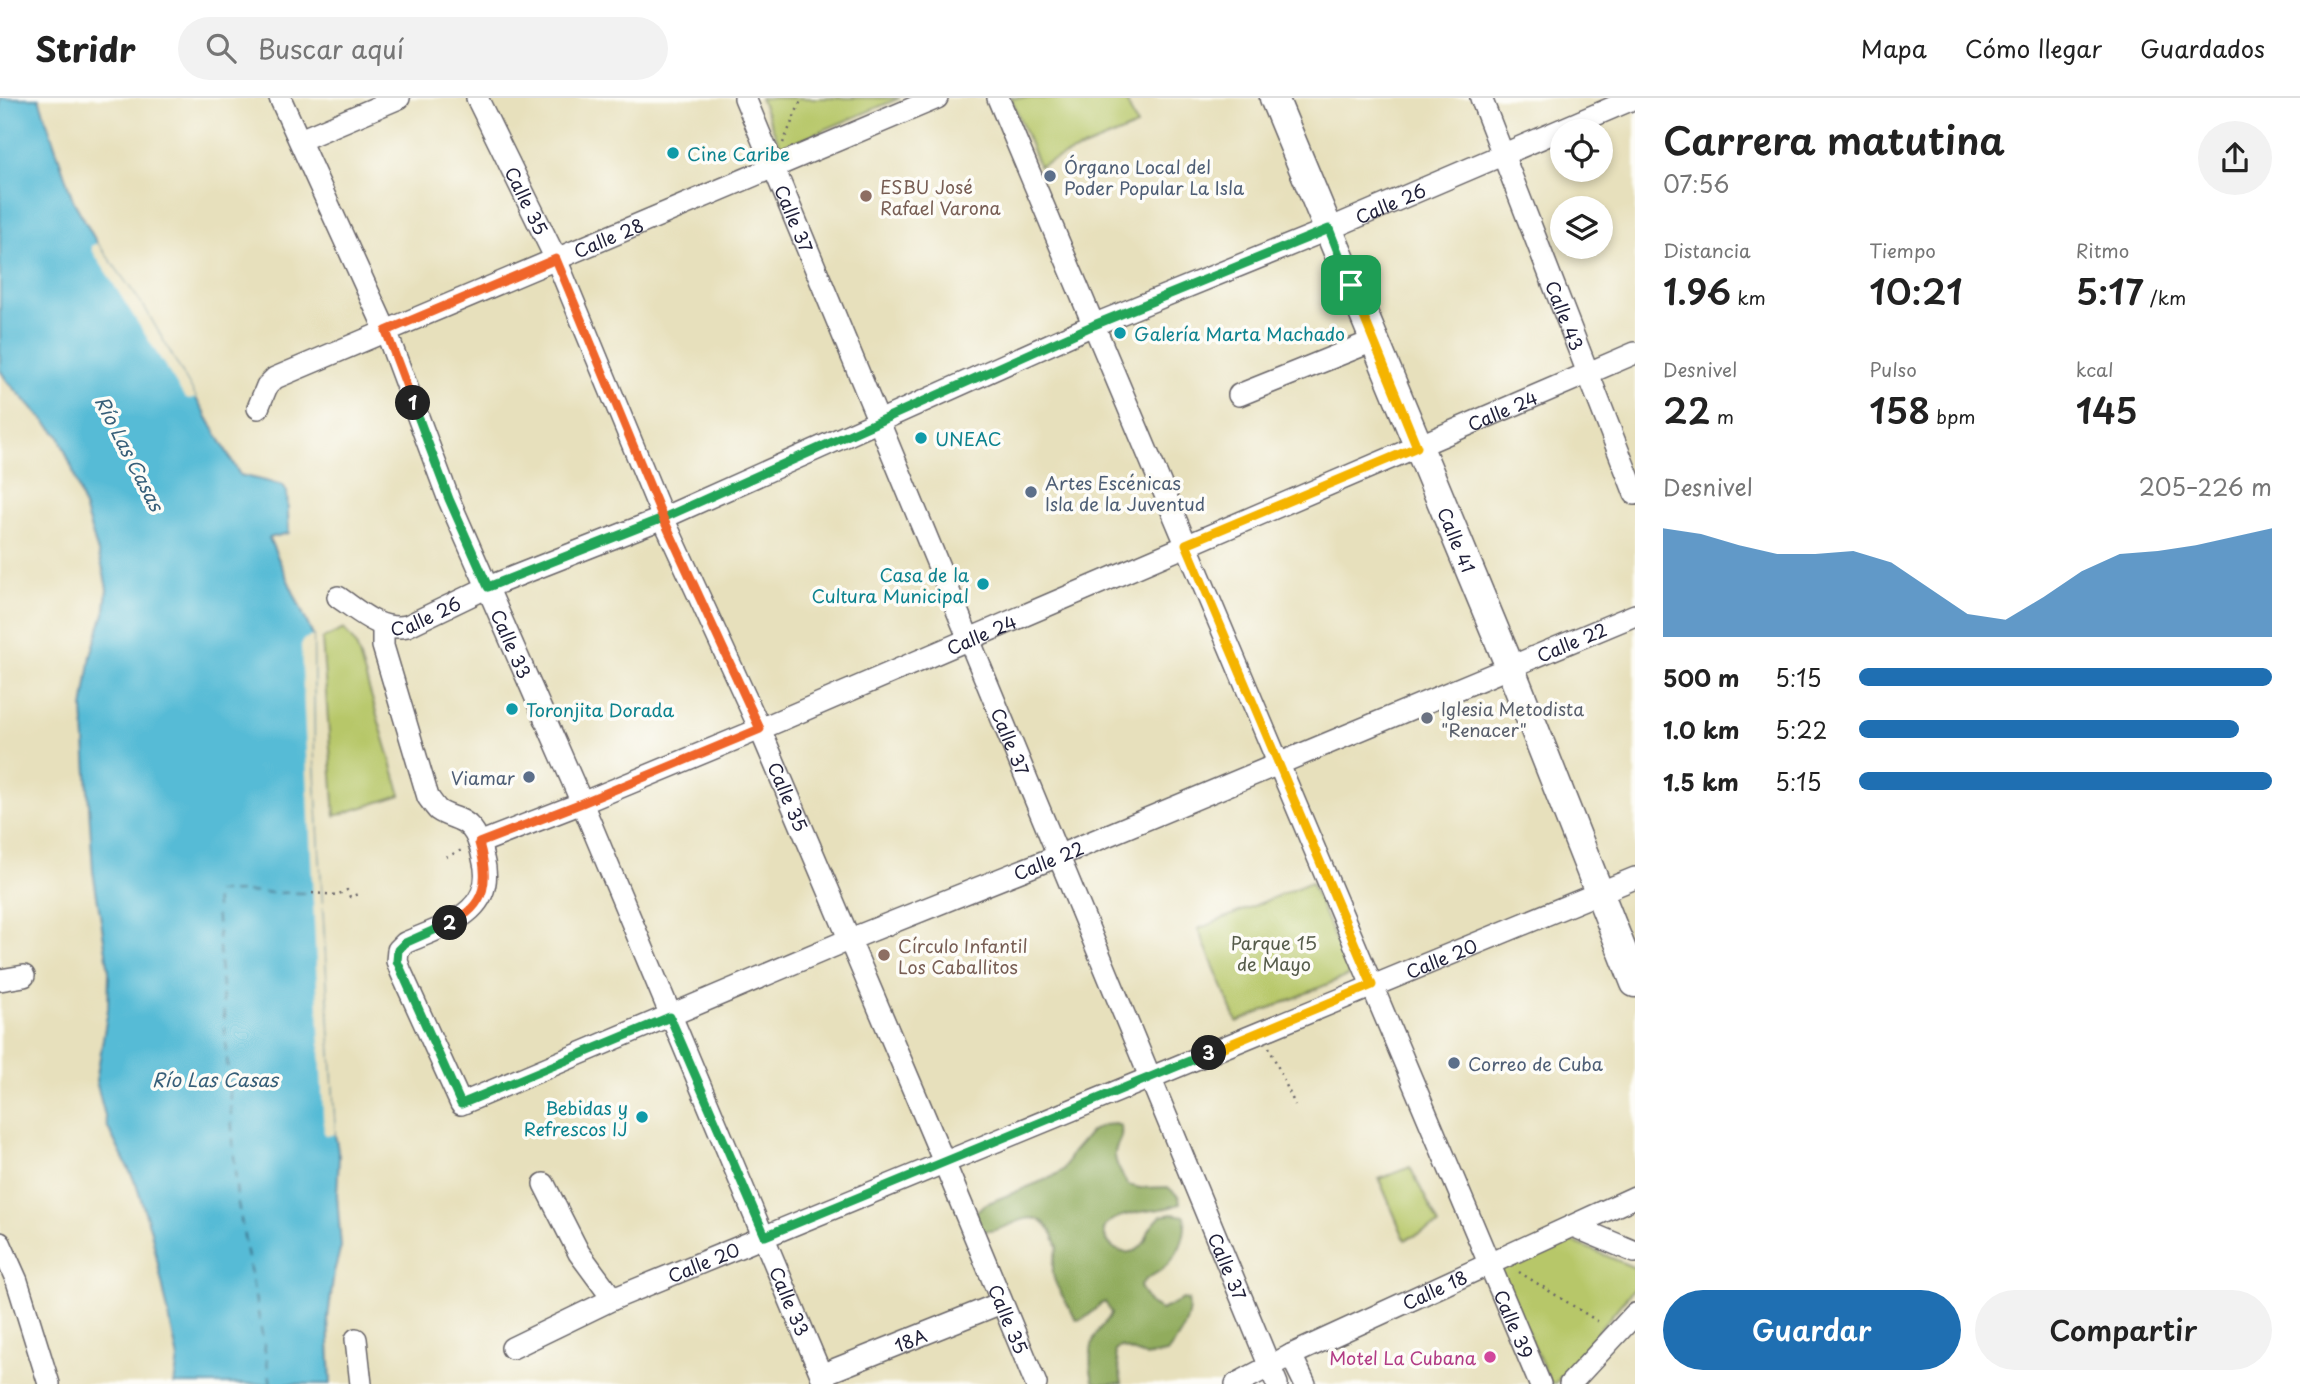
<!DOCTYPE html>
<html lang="es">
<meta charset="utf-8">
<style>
:root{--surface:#fff;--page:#f2f2f2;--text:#222;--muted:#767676;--line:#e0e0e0;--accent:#1f6fb2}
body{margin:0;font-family:"Playpen Sans",sans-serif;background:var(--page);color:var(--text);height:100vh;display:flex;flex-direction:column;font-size:26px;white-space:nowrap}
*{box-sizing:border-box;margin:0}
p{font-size:23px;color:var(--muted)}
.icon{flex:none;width:38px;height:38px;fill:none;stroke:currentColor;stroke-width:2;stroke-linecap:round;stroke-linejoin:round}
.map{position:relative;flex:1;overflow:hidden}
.drawer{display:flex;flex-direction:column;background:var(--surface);width:665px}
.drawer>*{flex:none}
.buttons{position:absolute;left:1550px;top:21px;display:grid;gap:14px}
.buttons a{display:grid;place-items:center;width:63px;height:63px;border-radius:50%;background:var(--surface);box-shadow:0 4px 10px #0003;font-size:35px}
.pin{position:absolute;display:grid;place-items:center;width:60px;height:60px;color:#fff;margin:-30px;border-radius:14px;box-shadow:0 4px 10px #0006}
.km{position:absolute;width:35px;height:35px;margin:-18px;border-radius:50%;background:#222;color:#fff;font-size:19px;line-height:35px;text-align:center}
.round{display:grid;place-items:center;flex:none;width:74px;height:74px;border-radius:37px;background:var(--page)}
.overview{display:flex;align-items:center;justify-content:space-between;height:119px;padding:0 28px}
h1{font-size:38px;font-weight:600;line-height:52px}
.metrics{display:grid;grid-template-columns:repeat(3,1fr);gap:10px;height:119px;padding:7px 28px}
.metrics div{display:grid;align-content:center}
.metrics b{font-size:35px;font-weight:600}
.metrics small{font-size:19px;font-weight:400}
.metrics p{font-size:19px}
.chart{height:196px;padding:14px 28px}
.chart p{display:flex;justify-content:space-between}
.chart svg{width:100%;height:126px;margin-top:7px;fill:var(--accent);opacity:.7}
.cta{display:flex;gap:14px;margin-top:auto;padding:14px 28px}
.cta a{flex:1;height:80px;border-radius:42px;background:var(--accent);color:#fff;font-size:28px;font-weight:600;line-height:80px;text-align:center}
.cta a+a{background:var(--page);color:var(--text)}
ul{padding:0 28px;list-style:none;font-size:23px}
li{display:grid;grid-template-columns:112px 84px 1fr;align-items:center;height:52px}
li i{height:18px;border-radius:9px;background:var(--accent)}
header{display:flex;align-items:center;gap:42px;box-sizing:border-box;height:98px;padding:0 35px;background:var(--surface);border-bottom:2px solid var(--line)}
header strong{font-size:33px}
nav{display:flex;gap:38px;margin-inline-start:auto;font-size:24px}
.search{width:490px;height:63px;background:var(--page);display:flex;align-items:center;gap:18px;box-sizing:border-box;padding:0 24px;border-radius:38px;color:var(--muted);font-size:26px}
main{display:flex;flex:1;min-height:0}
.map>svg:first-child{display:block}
.green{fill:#b7c769;stroke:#6c7452;stroke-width:2}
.forest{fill:#91ac5d;stroke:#5a674c;stroke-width:2}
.water{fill:#57bbd6;stroke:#3c6e88;stroke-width:2}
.pier{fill:#e7e0bc}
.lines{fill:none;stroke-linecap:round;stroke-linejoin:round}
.ferry{stroke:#375f79;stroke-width:2;stroke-dasharray:9 7;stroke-linecap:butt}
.minor-casing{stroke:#676468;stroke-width:24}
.major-casing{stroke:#676468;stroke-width:31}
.path{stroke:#676468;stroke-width:2.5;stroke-dasharray:2 5;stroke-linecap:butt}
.minor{stroke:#fff;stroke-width:21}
.major{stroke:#fff;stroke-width:28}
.split-1-casing{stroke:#fff;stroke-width:14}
.split-2-casing{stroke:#fff;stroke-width:14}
.split-3-casing{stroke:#fff;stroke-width:14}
.split-4-casing{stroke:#fff;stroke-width:14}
.split-1{stroke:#22a559;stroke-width:9}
.split-2{stroke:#f0652b;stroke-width:9}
.split-3{stroke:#22a559;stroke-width:9}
.split-4{stroke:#f5b400;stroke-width:9}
.culture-dot{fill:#0f9aa8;stroke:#fdfcf7;stroke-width:2.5}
.service-dot{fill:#5c6f8a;stroke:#fdfcf7;stroke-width:2.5}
.education-dot{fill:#8d6e63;stroke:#fdfcf7;stroke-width:2.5}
.worship-dot{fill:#6b7280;stroke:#fdfcf7;stroke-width:2.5}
.hotel-dot{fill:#d1479c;stroke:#fdfcf7;stroke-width:2.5}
.labels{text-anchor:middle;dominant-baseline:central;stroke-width:7;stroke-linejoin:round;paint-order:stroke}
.culture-label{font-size:18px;fill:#0d838f;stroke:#fdfcf7;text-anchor:start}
.service-label{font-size:18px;fill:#4e5e75;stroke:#fdfcf7;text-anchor:start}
.education-label{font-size:18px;fill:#785e54;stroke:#fdfcf7;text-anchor:start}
.street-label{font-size:18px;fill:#22223b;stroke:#fdfcf7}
.worship-label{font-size:18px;fill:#5b616d;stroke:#fdfcf7;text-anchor:start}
.park-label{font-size:18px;fill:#565c4b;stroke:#fdfcf7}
.hotel-label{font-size:18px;fill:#b23c85;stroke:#fdfcf7;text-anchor:end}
.water-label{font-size:19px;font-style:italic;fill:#375f79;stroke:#fdfcf7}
</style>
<header>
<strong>Stridr</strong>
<div class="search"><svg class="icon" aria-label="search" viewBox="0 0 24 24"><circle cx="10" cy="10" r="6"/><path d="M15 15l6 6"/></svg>Buscar aquí</div>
<nav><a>Mapa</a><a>Cómo llegar</a><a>Guardados</a></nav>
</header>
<main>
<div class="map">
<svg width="1635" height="1286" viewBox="0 0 1635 1286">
<rect width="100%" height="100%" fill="#fdfcf7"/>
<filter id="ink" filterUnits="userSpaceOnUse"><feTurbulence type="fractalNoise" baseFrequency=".0143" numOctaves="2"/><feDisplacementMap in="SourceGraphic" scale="14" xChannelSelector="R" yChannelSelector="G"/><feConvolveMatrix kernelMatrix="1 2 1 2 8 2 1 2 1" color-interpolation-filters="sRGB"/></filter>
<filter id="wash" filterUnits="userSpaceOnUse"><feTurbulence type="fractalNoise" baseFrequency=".00686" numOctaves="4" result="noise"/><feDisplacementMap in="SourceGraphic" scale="28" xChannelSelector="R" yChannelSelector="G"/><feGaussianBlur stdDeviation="1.57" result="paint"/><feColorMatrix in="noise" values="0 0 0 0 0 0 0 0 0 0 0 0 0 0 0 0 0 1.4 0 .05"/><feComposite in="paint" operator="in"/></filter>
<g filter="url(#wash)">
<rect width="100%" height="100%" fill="#e7e0bc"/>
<path class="green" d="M760 0H900L781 50Z
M1011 0H1125L1137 28 1039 68Z
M344 531 356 547 401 697 335 718 322 541Z
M1311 784 1350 877 1237 924 1198 831Z
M1410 1069 1439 1127 1405 1142 1379 1081Z
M1562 1139 1635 1170V1189L1555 1286H1551L1499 1171Z"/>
<path class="forest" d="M1115 1026 1121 1028C1123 1045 1116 1043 1115 1055 1114 1065 1123 1078 1128 1087L1140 1090 1168 1089 1179 1099 1180 1105C1168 1115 1108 1111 1104 1132 1103 1138 1109 1147 1114 1150 1123 1157 1137 1155 1143 1146 1147 1141 1147 1135 1150 1131 1153 1126 1157 1122 1161 1118L1172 1116 1185 1118C1187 1139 1178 1160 1161 1172 1153 1178 1144 1180 1140 1189L1150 1206 1161 1212 1183 1201 1188 1202C1192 1222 1179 1240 1167 1255L1145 1258 1120 1249 1115 1253 1122 1285 1098 1286 1093 1283C1089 1267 1089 1247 1098 1233 1102 1226 1109 1223 1111 1215L1105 1204C1093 1208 1091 1222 1076 1222 1061 1190 1044 1184 1058 1149 1035 1080 998 1162 966 1121L986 1106 1052 1079 1063 1072 1072 1055 1091 1033 1103 1027Z"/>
<path class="water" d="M0 0H39L73 102 97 145 145 211 240 377 283 387 287 394 289 435 269 440 313 538 314 664 335 1036 339 1058 337 1097 341 1149 334 1174 328 1220 331 1286H174L178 1261 151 1133 136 1086 108 1030 96 983 108 911 109 873 93 773 83 611 91 557 105 512 107 491 103 471 72 370 59 338 7 283 0 272Z"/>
<path class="pier" d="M97 145 145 211 196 300 189 302 185 300 92 152V148Z
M313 538 314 664 335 1036 327 1038 324 1036 301 547 304 541Z"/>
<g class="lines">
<path class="ferry" d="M271 1286 237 1100 215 794 312 795"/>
</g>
</g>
<g filter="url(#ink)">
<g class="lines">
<g class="minor-casing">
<g id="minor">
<path id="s1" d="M280 0 386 233 449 402 582 705 825 1286"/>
<path id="s2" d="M477 0 556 161 663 420 760 631 944 1064 1036 1286"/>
<path id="s3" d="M745 0 1277 1286"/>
<path id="s4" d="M998 0 1540 1286"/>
<path id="s5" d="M1481 0 1635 396"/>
<path d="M300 42 399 0"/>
<path d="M1239 297 1373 243"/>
<path id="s6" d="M258 310 267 288 275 280 937 0"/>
<path id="s7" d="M338 499C359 513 380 534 407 528L488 489 663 420 1093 227 1329 131 1635 0"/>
<path id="s8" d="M383 527V548L428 699C431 703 435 709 438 712 449 720 462 719 471 730 478 738 481 750 483 760 498 815 443 828 405 845L398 852 397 863 401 874 461 1006 848 842 1058 758 1635 517"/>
<path id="s9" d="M479 745 582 705 760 631 1635 255"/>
<path d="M0 882 24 878"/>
<path d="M544 1086 579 1155 613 1201"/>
<path d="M1573 1128 1635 1154"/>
<path d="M0 1145 17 1183 49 1286"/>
<path d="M356 1241 361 1286"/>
<path id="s10" d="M512 1250 613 1201 1635 780"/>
<path d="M1291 1257 1305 1286"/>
<path id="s11" d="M821 1277 1001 1205"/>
<path id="s12" d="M1236 1286 1291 1257 1635 1099"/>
<path d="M1570 1286 1635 1216"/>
</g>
</g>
<g class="major-casing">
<g id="major">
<path id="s13" d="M1274 0 1510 569 1635 885"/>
</g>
</g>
<path class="path" d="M783 45 802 0
M446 759 462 752
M312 795 337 797 347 792 350 799 358 796
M1269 949 1295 1007
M1519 1174 1602 1226"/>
<use href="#minor" class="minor"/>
<use href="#major" class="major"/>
</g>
</g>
<g class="lines" filter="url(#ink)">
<g class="split-1-casing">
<path id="split-1" d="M413 305 449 401 488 489 663 420 1094 227 1329 131 1351 187"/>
</g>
<g class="split-2-casing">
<path id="split-2" d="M413 305 386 233 556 161 663 420 760 631 582 705 479 745C489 780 488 808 450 825"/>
</g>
<g class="split-3-casing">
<path id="split-3" d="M450 825 405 845 398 852 397 863 461 1006 670 919 765 1138 1209 955"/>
</g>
<g class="split-4-casing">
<path id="split-4" d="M1209 955 1372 887 1186 446 1417 349 1351 187"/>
</g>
<use href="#split-1" class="split-1"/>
<use href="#split-2" class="split-2"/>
<use href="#split-3" class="split-3"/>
<use href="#split-4" class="split-4"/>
</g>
<g class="culture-dot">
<circle cx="673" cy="55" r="7"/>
<circle cx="1120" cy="235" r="7"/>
<circle cx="921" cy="340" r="7"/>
<circle cx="983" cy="486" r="7"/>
<circle cx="512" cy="611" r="7"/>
<circle cx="642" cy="1019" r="7"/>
</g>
<g class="service-dot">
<circle cx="1050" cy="78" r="7"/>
<circle cx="1031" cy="394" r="7"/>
<circle cx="529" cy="679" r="7"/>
<circle cx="1454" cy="965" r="7"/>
</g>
<g class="education-dot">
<circle cx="866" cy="98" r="7"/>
<circle cx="884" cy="857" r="7"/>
</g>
<circle class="worship-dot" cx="1427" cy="620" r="7"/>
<circle class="hotel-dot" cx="1490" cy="1259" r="7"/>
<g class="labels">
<g class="culture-label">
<text x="687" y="55">Cine Caribe</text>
<text x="1134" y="235">Galería Marta Machado</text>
<text x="935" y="340">UNEAC</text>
<text x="969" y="476" text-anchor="end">Casa de la<tspan x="969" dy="21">Cultura Municipal</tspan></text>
<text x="526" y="611">Toronjita Dorada</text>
<text x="628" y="1009" text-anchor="end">Bebidas y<tspan x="628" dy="21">Refrescos IJ</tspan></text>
</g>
<g class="service-label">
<text x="1064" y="68">Órgano Local del<tspan x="1064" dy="21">Poder Popular La Isla</tspan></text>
<text x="1045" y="384">Artes Escénicas<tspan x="1045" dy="21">Isla de la Juventud</tspan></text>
<text x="515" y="679" text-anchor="end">Viamar</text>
<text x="1468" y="965">Correo de Cuba</text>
</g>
<g class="education-label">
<text x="880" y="88">ESBU José<tspan x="880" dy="21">Rafael Varona</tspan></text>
<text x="898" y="847">Círculo Infantil<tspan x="898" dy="21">Los Caballitos</tspan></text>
</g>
<g class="street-label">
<text stroke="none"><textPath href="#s2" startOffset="114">Calle 35</textPath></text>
<text stroke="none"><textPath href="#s7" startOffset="1148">Calle 26</textPath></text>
<text stroke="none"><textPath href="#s3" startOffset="130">Calle 37</textPath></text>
<text stroke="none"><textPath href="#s6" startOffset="397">Calle 28</textPath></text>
<text stroke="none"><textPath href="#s5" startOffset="233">Calle 43</textPath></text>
<text stroke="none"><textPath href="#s9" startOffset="1111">Calle 24</textPath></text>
<text stroke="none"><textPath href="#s13" startOffset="478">Calle 41</textPath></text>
<text stroke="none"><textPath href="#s7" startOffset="98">Calle 26</textPath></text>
<text stroke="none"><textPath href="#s9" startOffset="544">Calle 24</textPath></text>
<text stroke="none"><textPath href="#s8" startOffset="1776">Calle 22</textPath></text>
<text stroke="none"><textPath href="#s1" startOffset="593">Calle 33</textPath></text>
<text stroke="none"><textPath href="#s3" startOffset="696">Calle 37</textPath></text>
<text stroke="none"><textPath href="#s2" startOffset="765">Calle 35</textPath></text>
<text stroke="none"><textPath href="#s8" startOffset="1209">Calle 22</textPath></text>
<text stroke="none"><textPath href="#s10" startOffset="1008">Calle 20</textPath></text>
<text stroke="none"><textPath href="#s10" startOffset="210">Calle 20</textPath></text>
<text stroke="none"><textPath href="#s3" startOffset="1264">Calle 37</textPath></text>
<text stroke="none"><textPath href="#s12" startOffset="220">Calle 18</textPath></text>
<text stroke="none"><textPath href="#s1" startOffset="1307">Calle 33</textPath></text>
<text stroke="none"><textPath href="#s2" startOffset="1332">Calle 35</textPath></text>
<text stroke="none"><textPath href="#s4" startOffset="1330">Calle 39</textPath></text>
<text stroke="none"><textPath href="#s11" startOffset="96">18A</textPath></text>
</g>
<g class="worship-label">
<text x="1441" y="610">Iglesia Metodista<tspan x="1441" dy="21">"Renacer"</tspan></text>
</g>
<g class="park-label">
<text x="1274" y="844">Parque 15<tspan x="1274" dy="21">de Mayo</tspan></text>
</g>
<g class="hotel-label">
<text x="1476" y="1259">Motel La Cubana</text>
</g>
<g class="water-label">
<text transform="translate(130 355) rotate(63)">Río Las Casas</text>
<text x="215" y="981">Río Las Casas</text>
</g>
</g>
</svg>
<div class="buttons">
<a><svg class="icon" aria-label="locate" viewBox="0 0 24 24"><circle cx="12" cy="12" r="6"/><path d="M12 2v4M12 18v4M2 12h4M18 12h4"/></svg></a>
<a><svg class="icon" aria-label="layers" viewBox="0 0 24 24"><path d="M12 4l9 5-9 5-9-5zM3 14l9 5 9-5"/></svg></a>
</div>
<div class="pin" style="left:1351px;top:187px;background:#1e9e55"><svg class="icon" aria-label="arrive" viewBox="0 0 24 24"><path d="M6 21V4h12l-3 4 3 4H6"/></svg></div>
<b class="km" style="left:413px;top:305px">1</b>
<b class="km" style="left:450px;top:825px">2</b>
<b class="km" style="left:1209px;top:955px">3</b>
</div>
<section class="drawer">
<div class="overview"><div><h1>Carrera matutina</h1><p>07:56</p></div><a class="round"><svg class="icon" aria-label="share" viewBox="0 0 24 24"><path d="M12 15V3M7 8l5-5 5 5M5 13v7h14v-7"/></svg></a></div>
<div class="metrics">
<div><p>Distancia</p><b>1.96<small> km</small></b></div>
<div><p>Tiempo</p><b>10:21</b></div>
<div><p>Ritmo</p><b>5:17<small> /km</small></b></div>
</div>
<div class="metrics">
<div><p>Desnivel</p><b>22<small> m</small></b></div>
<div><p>Pulso</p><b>158<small> bpm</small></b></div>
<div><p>kcal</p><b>145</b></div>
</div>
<div class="chart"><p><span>Desnivel</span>205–226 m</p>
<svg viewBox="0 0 160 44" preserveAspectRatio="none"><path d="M0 44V6L10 8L20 12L30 15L40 15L50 14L60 18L70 27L80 36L90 38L100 30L110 21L120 15L130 14L140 12L150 9L160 6V44z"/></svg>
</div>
<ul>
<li><b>500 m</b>5:15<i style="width:100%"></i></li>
<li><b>1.0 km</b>5:22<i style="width:92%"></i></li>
<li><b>1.5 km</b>5:15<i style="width:100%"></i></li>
</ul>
<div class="cta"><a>Guardar</a><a>Compartir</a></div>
</section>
</main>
